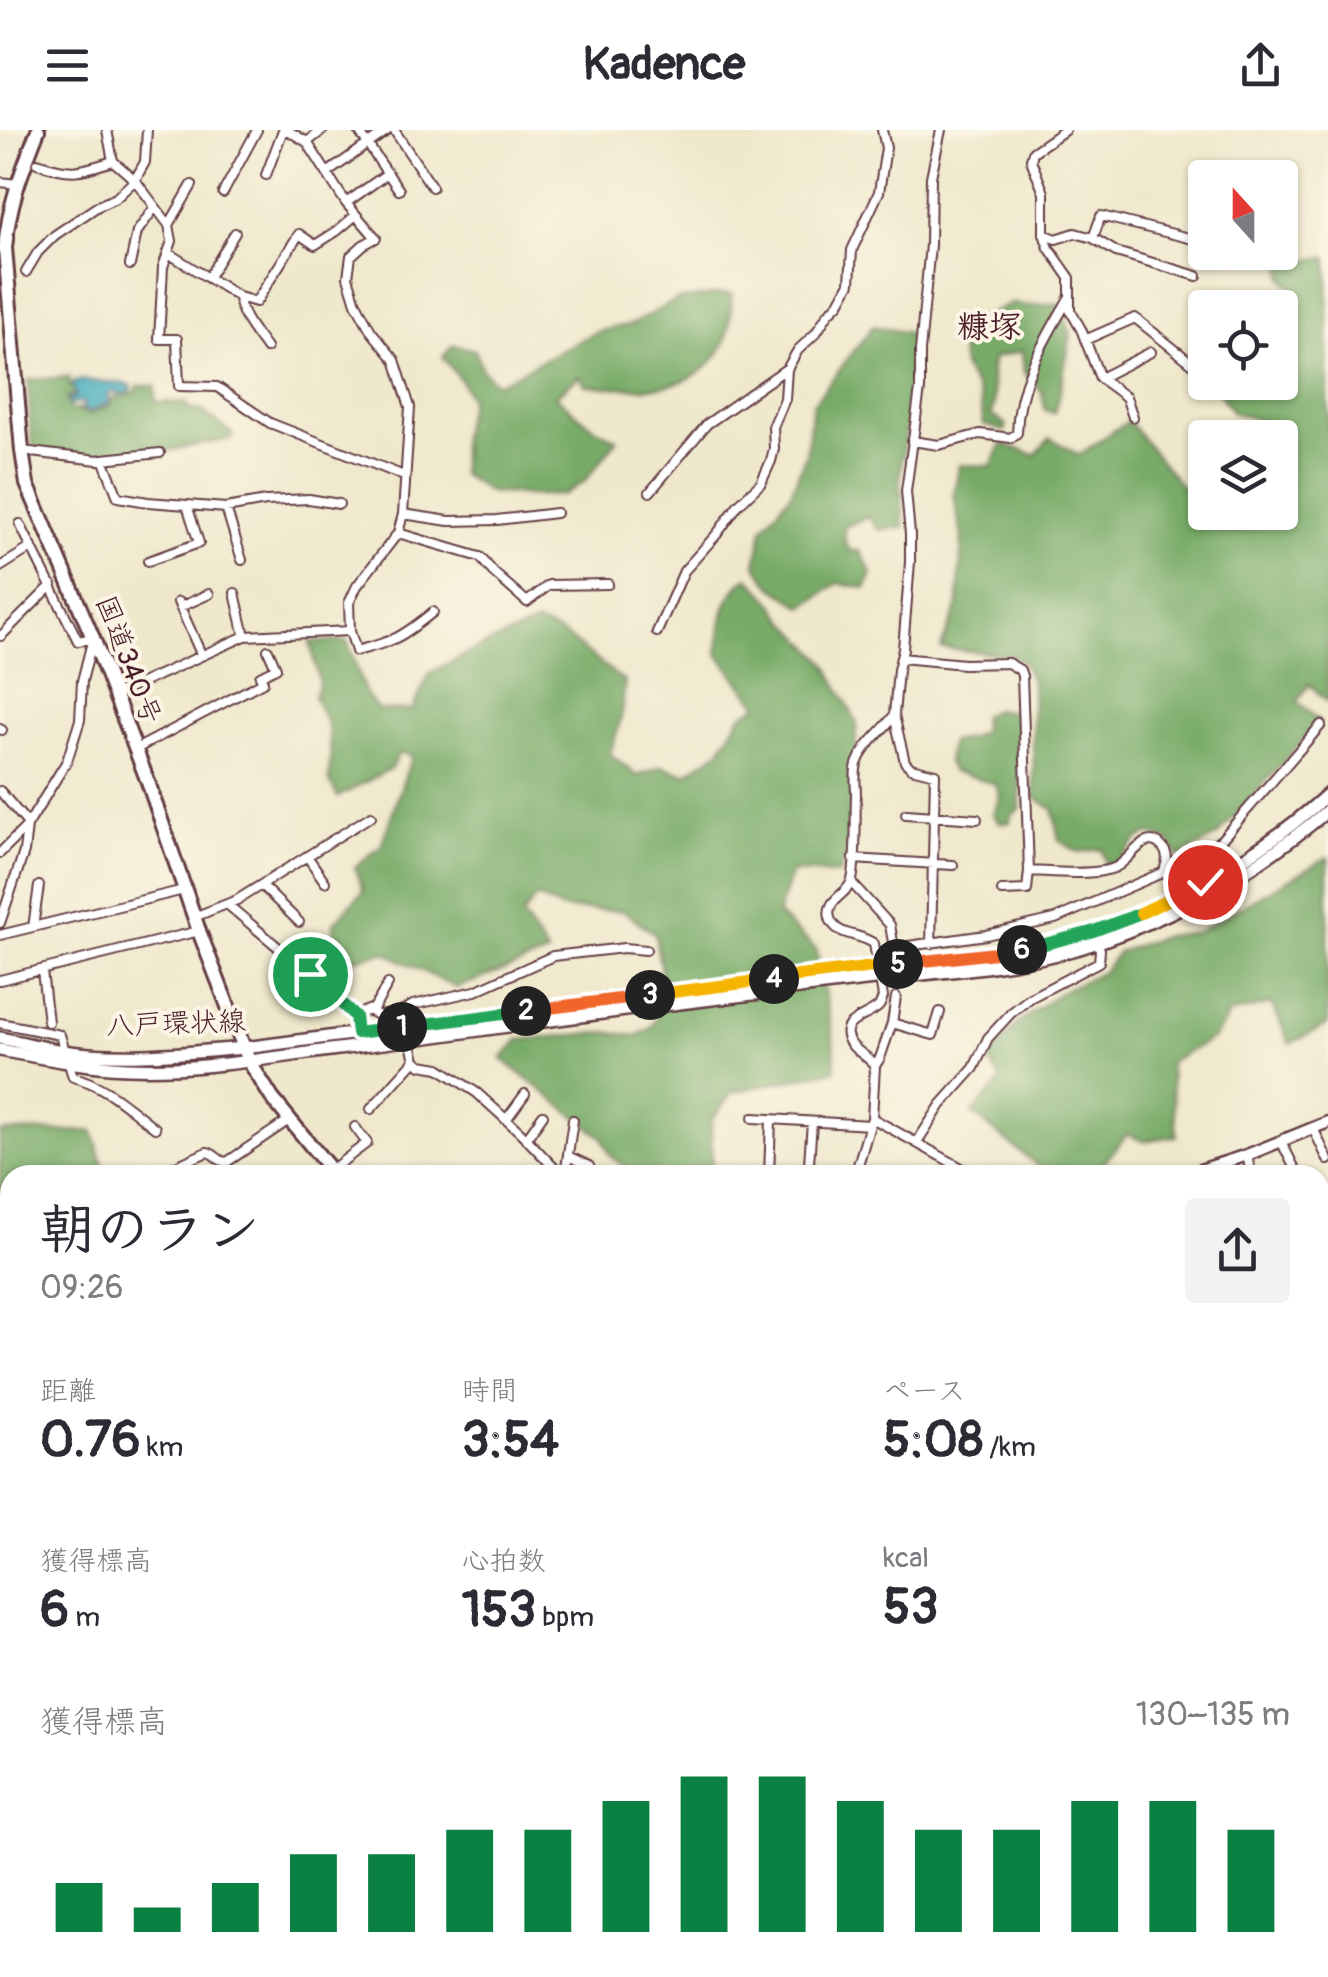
<!DOCTYPE html>
<html lang="ja">
<meta charset="utf-8">
<style>
:root{--surface:#fff;--page:#f2f2f3;--text:#2b2b33;--muted:#7c7c81;--accent:#0b8043}
body{margin:0;font-family:Pangolin,"Klee One",sans-serif;background:var(--page);color:var(--text);height:100vh;display:flex;flex-direction:column;font-size:38px;white-space:nowrap}
*{box-sizing:border-box;margin:0}
p{font-size:32px;color:var(--muted)}
.icon{flex:none;width:55px;height:55px;fill:none;stroke:currentColor;stroke-width:2;stroke-linecap:round;stroke-linejoin:round}
.map{position:relative;flex:1;overflow:hidden}
.panel{position:absolute;left:0px;top:1035px;width:1330px;height:812px;display:flex;flex-direction:column;background:var(--surface);border-radius:30px 30px 0 0;box-shadow:0 2px 8px #0004}
.panel>*{flex:none}
.needle{width:65px;rotate:339deg}
.fabs{position:absolute;left:1188px;top:30px;display:grid;gap:20px}
.fabs a{display:grid;place-items:center;width:110px;height:110px;border-radius:10px;background:var(--surface);box-shadow:0 2px 8px #0004;font-size:50px}
.pin{position:absolute;display:grid;place-items:center;width:85px;height:85px;color:#fff;margin:-42px;border:5px solid #fff;border-radius:50%;box-shadow:0 2px 10px #0007}
.km{position:absolute;width:50px;height:50px;margin:-25px;border-radius:50%;background:#222;color:#fff;font-size:28px;line-height:50px;text-align:center}
.round{display:grid;place-items:center;flex:none;width:105px;height:105px;border-radius:10px;background:var(--page)}
.overview{display:flex;align-items:center;justify-content:space-between;height:170px;padding:0 40px}
h1{font-size:55px;font-weight:700;line-height:75px}
.stats{display:grid;grid-template-columns:repeat(3,1fr);gap:15px;height:170px;padding:10px 40px}
.stats div{display:grid;align-content:center}
.stats b{font-size:50px;font-weight:700}
.stats small{font-size:28px;font-weight:400}
.stats p{font-size:28px}
.chart{height:280px;padding:20px 40px}
.chart p{display:flex;justify-content:space-between}
.chart svg{width:100%;height:180px;margin-top:10px;stroke:var(--accent);stroke-width:6}
header{display:flex;justify-content:space-between;align-items:center;height:130px;padding:0 40px;background:var(--surface);font-size:45px;font-weight:700}
.map>svg:first-child{display:block}
.forest{fill:#78ab68;stroke:#61654a;stroke-width:2.5}
.water{fill:#3daabc;stroke:#446474;stroke-width:2.5}
.lines{fill:none;stroke-linecap:round;stroke-linejoin:round}
.stream{stroke:#3daabc;stroke-width:2.5}
.river{stroke:#3daabc;stroke-width:15}
.street-casing{stroke:#633d43;stroke-width:12}
.secondary-casing{stroke:#633d43;stroke-width:15}
.primary-casing{stroke:#633d43;stroke-width:16}
.highway-casing{stroke:#633d43;stroke-width:18}
.street{stroke:#fff;stroke-width:8}
.secondary{stroke:#fff;stroke-width:10}
.primary{stroke:#fff;stroke-width:11}
.highway{stroke:#fff;stroke-width:12}
.split-1-casing{stroke:#fff;stroke-width:20}
.split-2-casing{stroke:#fff;stroke-width:20}
.split-3-casing{stroke:#fff;stroke-width:20}
.split-4-casing{stroke:#fff;stroke-width:20}
.split-5-casing{stroke:#fff;stroke-width:20}
.split-6-casing{stroke:#fff;stroke-width:20}
.split-7-casing{stroke:#fff;stroke-width:20}
.split-8-casing{stroke:#fff;stroke-width:20}
.split-1{stroke:#22a559;stroke-width:12}
.split-2{stroke:#22a559;stroke-width:12}
.split-3{stroke:#f0652b;stroke-width:12}
.split-4{stroke:#f5b400;stroke-width:12}
.split-5{stroke:#f5b400;stroke-width:12}
.split-6{stroke:#f0652b;stroke-width:12}
.split-7{stroke:#22a559;stroke-width:12}
.split-8{stroke:#f5b400;stroke-width:12}
.labels{text-anchor:middle;dominant-baseline:central;stroke-width:8;stroke-linejoin:round;paint-order:stroke}
.street-label{font-size:28px;fill:#4a1f2b;stroke:#fcf5e5}
.quarter-label{font-size:32px;font-weight:bold;fill:#4a1f2b;stroke:#fcf5e5}
</style>
<header><svg class="icon" aria-label="menu" viewBox="0 0 24 24"><path d="M4 6h16M4 12h16M4 18h16"/></svg>Kadence<svg class="icon" aria-label="share" viewBox="0 0 24 24"><path d="M12 15V3M7 8l5-5 5 5M5 13v7h14v-7"/></svg></header>
<div class="map">
<svg width="1328" height="1847" viewBox="0 0 1328 1847">
<rect width="100%" height="100%" fill="#fcf5e5"/>
<filter id="ink" filterUnits="userSpaceOnUse"><feTurbulence type="fractalNoise" baseFrequency=".01" numOctaves="2"/><feDisplacementMap in="SourceGraphic" scale="20" xChannelSelector="R" yChannelSelector="G"/><feConvolveMatrix kernelMatrix="1 2 1 2 8 2 1 2 1" color-interpolation-filters="sRGB"/></filter>
<filter id="wash" filterUnits="userSpaceOnUse"><feTurbulence type="fractalNoise" baseFrequency=".0048" numOctaves="4" result="noise"/><feDisplacementMap in="SourceGraphic" scale="40" xChannelSelector="R" yChannelSelector="G"/><feGaussianBlur stdDeviation="2.25" result="paint"/><feColorMatrix in="noise" values="0 0 0 0 0 0 0 0 0 0 0 0 0 0 0 0 0 1.4 0 .05"/><feComposite in="paint" operator="in"/></filter>
<g filter="url(#wash)">
<rect width="100%" height="100%" fill="#efe8cc"/>
<path class="forest" d="M1324 127 1328 128V572L1309 554 1297 572 1319 591 1217 706 1179 727 1169 711 1150 704 1138 709 1116 734 1106 735 1102 719 1078 722 1059 710 1053 679 1034 667 1032 552 1022 531 1011 525 941 518 958 475 962 407 954 366 959 335 991 336 1002 314 1035 325 1050 308 1079 325 1128 291 1183 358 1205 374V382H1280V308L1272 307 1278 296 1232 282 1219 263 1225 253 1280 252V190L1299 164 1283 148V136Z
M722 164H732C730 181 731 203 722 218 693 267 634 259 586 255L579 246 555 266 593 297 617 310 585 351 563 365H529L489 362 461 344V305L470 269 461 251 443 227 453 215 475 220 482 240 497 254 596 202 632 194 677 170Z
M1012 173 1027 176 1059 173 1071 203 1059 267 1054 283 1045 280 1042 262 1024 242 1022 221 993 228C986 248 1000 266 991 286L1006 294 1005 301 984 295 979 264 963 237 959 212 979 189Z
M873 196 914 204 911 265 900 346 904 397 879 400 868 386 844 397V409L850 421H860L872 443 866 458 838 453 803 477 771 455 756 435 763 398 791 363 806 324 813 274Z
M69 247 70 255 75 262 74 265 66 268 71 280 91 284 101 278 106 279 115 266 123 267 136 262 138 256H155L156 272 186 273 188 279 203 281 232 304 231 309 170 320 109 323 96 326 37 319 33 315 31 306 28 250Z
M748 447 769 468 785 490 826 533 857 593 852 695 840 744 792 742 777 784 816 819 833 906 836 940 732 962 711 991 712 1045H637L611 1027 602 1007 502 929 519 910 605 902 636 906 651 898 666 873 655 804 624 781 563 779 536 767 522 786 548 824 456 858 384 822 351 830 333 820 334 793 363 761 355 737 381 716 412 626 399 623 391 638 338 667 329 650 331 625 328 595 314 567 319 552 310 512 347 511 366 565 378 580H412L430 543 479 518 537 493 563 504 625 552 621 589 610 624 637 646 662 636 686 644 719 621 741 586 758 575 718 524C721 493 721 467 748 447Z
M994 580 1019 582 1021 625 1020 679 1013 684 1009 693 999 692 993 684 1000 668 996 654C981 651 968 644 953 642L947 633 950 612 970 608 983 601 982 586Z
M1328 727V894L1290 914 1272 874 1229 884 1215 907 1169 932 1177 1006 1143 1011 1127 1004 1100 1038 1080 1045H1049L972 983 1001 951 989 930 1015 896 1061 861 1103 842 1118 822 1165 806 1197 802Z
M93 1001 106 1045H10V1276L3 1293H0V1002Z
M1320 1203 1328 1204V1462L1320 1459Z
M0 1487H10V1607L0 1598Z
M1320 1596 1328 1599V1774L1320 1770Z
M0 1744 10 1761V1838H71L79 1847H0Z
M231 1838H660L649 1847H232Z
M840 1838H1204L1192 1845V1847H847Z"/>
<path class="water" d="M83 250C98 253 119 250 132 256L131 261 124 264 111 262 108 265 110 270 106 276 102 275 91 282 79 279 84 277 83 272 70 275 67 270 77 266 72 255 74 252Z"/>
<g class="lines">
<path class="stream" d="M0 1778 10 1771"/>
<path class="river" d="M0 1738 10 1753
M68 1838 75 1847"/>
</g>
</g>
<g filter="url(#ink)">
<g class="lines">
<g class="street-casing">
<path id="street" d="M147 0 145 32 135 50 169 95 172 111 163 137 159 209H177L179 256 217 257 270 293 404 346
M287 0 307 12 346 73 376 108 363 115 351 126 348 147 356 173 371 201 395 230 410 277 403 384 398 403 357 456 349 473 350 501 356 521C395 511 402 507 433 482
M358 0 399 60
M394 0 432 57
M1065 0 1033 22 1031 30 1044 63V104L1049 118 1070 148V180L1081 199 1100 248 1126 267 1133 287
M307 12 323 0
M37 33C73 45 78 42 113 31
M327 43 388 0
M266 45 283 0
M0 52 17 54
M223 63 257 0
M346 73 388 43
M169 95 192 55
M1044 104 1056 109 1075 103 1093 108 1116 122 1197 146
M1093 108 1101 86 1205 112
M1274 122 1280 123
M168 123 239 167 256 172 299 104 315 115 337 101 356 85
M130 135 137 102 155 77
M26 142 38 122 55 105 98 76 116 68 135 50 113 31 107 0
M208 148 235 103
M239 167C240 186 255 202 266 218
M1085 210 1135 188 1198 238
M1100 248 1151 222
M912 311 939 315 980 304 1011 308 1017 303C1018 252 1044 211 1069 168
M22 321 98 330 103 329 118 367 148 372 226 378 266 371 309 369 339 374
M103 329 160 323
M650 362 707 294 786 239
M226 378 242 430
M403 384 449 391 497 390 556 383
M398 403 480 427 494 443 527 472 549 455 608 454
M148 431 199 413 187 375
M0 437 32 417
M235 463 245 506
M178 472 201 524
M180 477 209 464
M657 502 684 441 717 404 738 375 761 353 771 331 774 319 773 297 785 269 787 239 798 220 816 203 828 184 839 173 850 153 852 120 879 62 886 18 882 0
M1 506 52 455
M901 528 964 534 1008 533 1020 540 1022 546 1029 741 1027 760 1002 761
M115 565 245 506 350 501
M0 599 2 600
M136 619 263 552 260 546 276 538 268 520
M0 661 28 694
M906 684 977 689
M0 723 27 696 67 631 80 590 82 551 93 508 78 511 20 394
M307 726 325 752
M853 729 953 735
M1029 741C1053 742 1079 745 1102 741 1110 740 1119 737 1124 731 1135 722 1148 700 1163 718 1169 725 1167 732 1164 741
M851 752 890 795 894 818 986 805 1055 789 1192 730 1221 710 1321 595
M261 755 299 792
M228 775 310 844 355 885 357 903
M194 787 237 770 371 686
M0 793 24 722 27 696
M33 797 39 756
M0 805 184 760
M931 814 935 644 911 638 905 632 894 585 898 540 903 519 910 432V404L906 361 920 259V221L930 115 931 47 941 0
M42 841 48 892
M0 850 199 801
M368 880 379 886 399 883 413 875 475 861 553 826 624 818 646 820
M355 885 374 878 388 854
M0 893 60 905 73 947C104 954 130 979 155 998
M892 893 933 905 940 882
M409 906 415 930 421 935 439 938 477 963 521 1003 561 1045
M875 936C868 926 858 923 851 914 836 893 863 888 874 880 881 876 880 874 883 867L874 814C862 803 835 807 830 788 825 769 848 765 852 750 857 729 855 687 856 665 856 655 854 644 857 634 864 614 883 602 894 585
M371 979 415 930
M753 988 870 995
M872 988 974 1045
M506 990 525 964
M1313 998 1328 1030
M526 1009 543 985
M1281 1011 1298 1045
M917 1012 941 975 974 938 988 908 1011 883 1030 868 1099 832 1100 820 1098 812
M1247 1025 1251 1045
M568 1026 589 1036
M809 1033 812 992
M331 1040 367 1013 355 997
M156 1045 207 1022C215 1023 218 1032 227 1032L289 990
M565 1045 573 990
M769 1045 771 990
M855 1045 872 988 875 936 880 928 892 893 896 867
M1320 1095 1324 1105
M1320 1511 1328 1513
M0 1589 10 1596
M0 1722 10 1737
M1320 1793 1328 1792
M78 1838 84 1847
M830 1838 840 1847
M658 1847 668 1838
M702 1847 717 1838
M1019 1847 1057 1838"/>
</g>
<g class="secondary-casing">
<path id="secondary" d="M1185 1045 1247 1025 1328 992
M1320 1824 1328 1828
M1263 1847 1274 1838"/>
</g>
<g class="primary-casing">
<path id="primary" d="M0 908C21 912 41 917 62 921 121 930 184 923 244 918 404 897 565 876 726 855 779 848 831 841 884 835 934 830 986 829 1035 818 1143 793 1246 738 1328 664
M0 920C42 928 84 936 127 938 198 941 268 928 338 919 463 903 587 884 712 869 770 862 827 854 885 848 957 840 1031 836 1101 811 1185 782 1260 738 1328 680"/>
</g>
<g class="highway-casing">
<path id="highway" d="M38 0C22 41 9 73 5 118L22 321 27 354 93 508 148 652 199 801 249 931 272 968 335 1045
M751 1838 753 1847"/>
</g>
<use href="#street" class="street"/>
<use href="#secondary" class="secondary"/>
<use href="#primary" class="primary"/>
<use href="#highway" class="highway"/>
</g>
</g>
<g class="lines" filter="url(#ink)">
<g class="split-1-casing">
<path id="split-1" d="M310 844 355 886 357 903 402 897"/>
</g>
<g class="split-2-casing">
<path id="split-2" d="M402 897 526 881"/>
</g>
<g class="split-3-casing">
<path id="split-3" d="M526 881 650 865"/>
</g>
<g class="split-4-casing">
<path id="split-4" d="M650 865 774 849"/>
</g>
<g class="split-5-casing">
<path id="split-5" d="M774 849 898 834"/>
</g>
<g class="split-6-casing">
<path id="split-6" d="M898 834 1022 820"/>
</g>
<g class="split-7-casing">
<path id="split-7" d="M1022 820 1091 802 1141 783"/>
</g>
<g class="split-8-casing">
<path id="split-8" d="M1141 783 1205 752"/>
</g>
<use href="#split-1" class="split-1"/>
<use href="#split-2" class="split-2"/>
<use href="#split-3" class="split-3"/>
<use href="#split-4" class="split-4"/>
<use href="#split-5" class="split-5"/>
<use href="#split-6" class="split-6"/>
<use href="#split-7" class="split-7"/>
<use href="#split-8" class="split-8"/>
</g>
<g class="labels">
<g class="street-label">
<text transform="translate(128 530) rotate(69)">国道340号</text>
<text transform="translate(176 894) rotate(-2)">八戸環状線</text>
</g>
<g class="quarter-label">
<text x="989" y="197">糠塚</text>
</g>
</g>
</svg>
<div class="fabs">
<a><svg class="needle" viewBox="-14 -14 28 28"><path d="M0-13l5 13h-10z" fill="#e53935"/><path d="M0 13l5-13h-10z" fill="#7c7c81"/></svg></a>
<a><svg class="icon" aria-label="locate" viewBox="0 0 24 24"><circle cx="12" cy="12" r="6"/><path d="M12 2v4M12 18v4M2 12h4M18 12h4"/></svg></a>
<a><svg class="icon" aria-label="layers" viewBox="0 0 24 24"><path d="M12 4l9 5-9 5-9-5zM3 14l9 5 9-5"/></svg></a>
</div>
<div class="pin" style="left:310px;top:844px;background:#1e9e55"><svg class="icon" aria-label="arrive" viewBox="0 0 24 24"><path d="M6 21V4h12l-3 4 3 4H6"/></svg></div>
<div class="pin" style="left:1205px;top:752px;background:#d93025"><svg class="icon" aria-label="check" viewBox="0 0 24 24"><path d="M5 12l5 5 9-10"/></svg></div>
<b class="km" style="left:402px;top:897px">1</b>
<b class="km" style="left:526px;top:881px">2</b>
<b class="km" style="left:650px;top:865px">3</b>
<b class="km" style="left:774px;top:849px">4</b>
<b class="km" style="left:898px;top:834px">5</b>
<b class="km" style="left:1022px;top:820px">6</b>
<section class="panel">
<div class="overview"><div><h1>朝のラン</h1><p>09:26</p></div><a class="round"><svg class="icon" aria-label="share" viewBox="0 0 24 24"><path d="M12 15V3M7 8l5-5 5 5M5 13v7h14v-7"/></svg></a></div>
<div class="stats">
<div><p>距離</p><b>0.76<small> km</small></b></div>
<div><p>時間</p><b>3:54</b></div>
<div><p>ペース</p><b>5:08<small> /km</small></b></div>
</div>
<div class="stats">
<div><p>獲得標高</p><b>6<small> m</small></b></div>
<div><p>心拍数</p><b>153<small> bpm</small></b></div>
<div><p>kcal</p><b>53</b></div>
</div>
<div class="chart"><p><span>獲得標高</span>130–135 m</p>
<svg viewBox="0 0 160 44" preserveAspectRatio="none"><path d="M5 44V32M15 44V38M25 44V32M35 44V25M45 44V25M55 44V19M65 44V19M75 44V12M85 44V6M95 44V6M105 44V12M115 44V19M125 44V19M135 44V12M145 44V12M155 44V19"/></svg>
</div>
</section>
</div>
